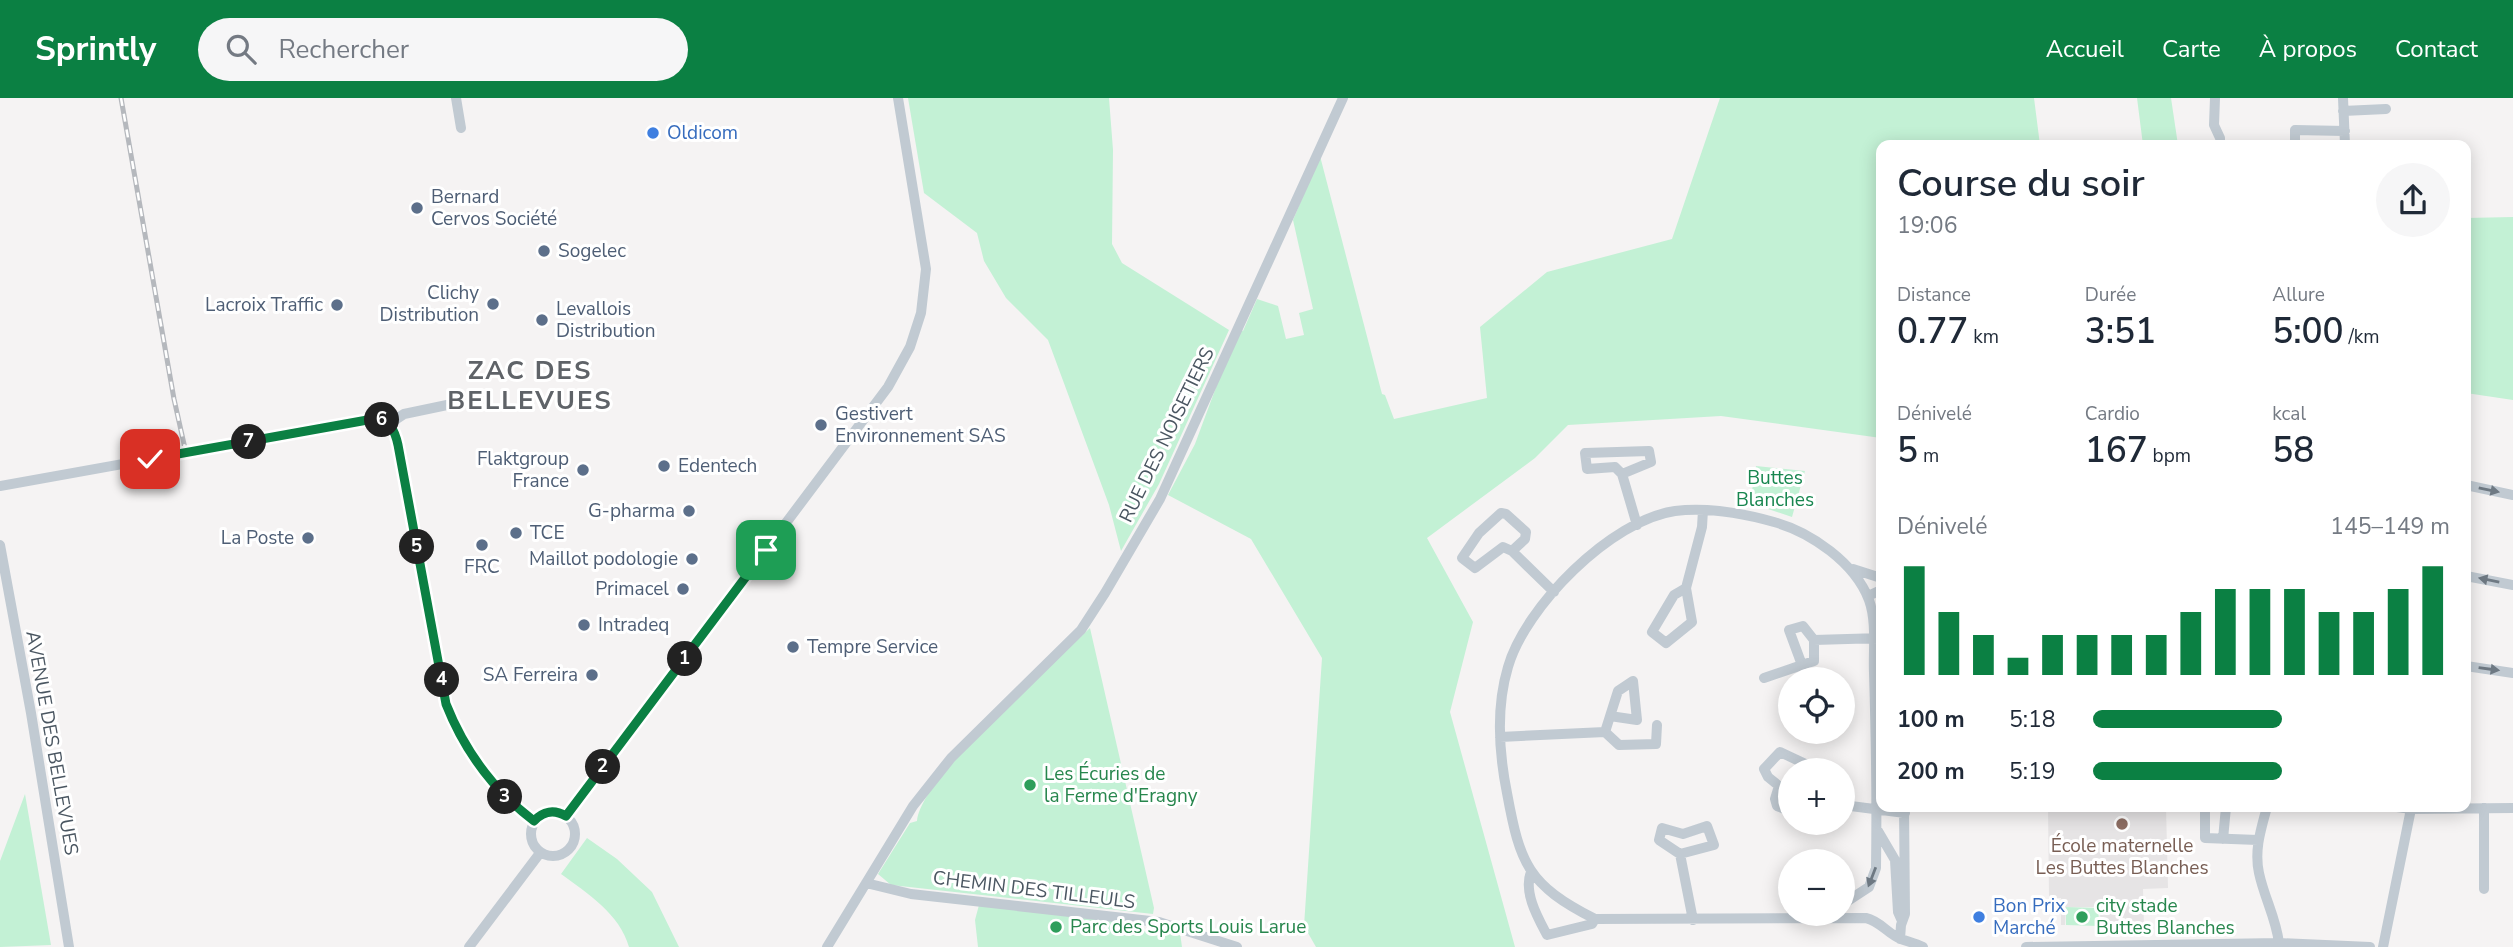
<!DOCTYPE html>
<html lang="fr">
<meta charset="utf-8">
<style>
:root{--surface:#fff;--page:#f6f6f7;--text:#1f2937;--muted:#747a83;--accent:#0b8043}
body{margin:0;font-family:"Nunito Sans",sans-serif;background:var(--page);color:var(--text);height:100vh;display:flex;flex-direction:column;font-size:26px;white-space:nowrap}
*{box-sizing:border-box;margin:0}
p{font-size:23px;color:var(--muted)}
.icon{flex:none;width:38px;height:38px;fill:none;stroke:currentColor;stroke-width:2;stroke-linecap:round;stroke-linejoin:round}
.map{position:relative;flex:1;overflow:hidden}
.side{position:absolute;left:1876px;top:42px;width:595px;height:672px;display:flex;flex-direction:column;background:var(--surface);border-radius:14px;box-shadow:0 4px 18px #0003}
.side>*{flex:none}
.buttons{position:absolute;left:1778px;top:569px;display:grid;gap:14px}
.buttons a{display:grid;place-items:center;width:77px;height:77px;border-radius:50%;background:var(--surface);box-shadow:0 4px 18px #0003;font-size:35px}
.pin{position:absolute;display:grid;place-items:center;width:60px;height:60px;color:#fff;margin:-30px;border-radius:14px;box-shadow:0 4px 10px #0006}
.km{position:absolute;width:35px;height:35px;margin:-18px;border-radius:50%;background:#222;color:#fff;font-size:19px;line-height:35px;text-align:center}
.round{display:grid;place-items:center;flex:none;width:74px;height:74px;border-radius:37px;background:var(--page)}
.headline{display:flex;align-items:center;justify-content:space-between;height:119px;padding:0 21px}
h1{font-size:38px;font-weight:600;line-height:52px}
.figures{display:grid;grid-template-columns:repeat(3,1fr);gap:10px;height:119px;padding:7px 21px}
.figures div{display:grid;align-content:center}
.figures b{font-size:35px;font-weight:600}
.figures small{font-size:19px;font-weight:400}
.figures p{font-size:19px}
.chart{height:196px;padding:14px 21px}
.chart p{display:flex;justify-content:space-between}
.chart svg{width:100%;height:126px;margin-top:7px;stroke:var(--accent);stroke-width:6}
ul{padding:0 21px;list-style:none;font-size:23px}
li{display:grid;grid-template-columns:112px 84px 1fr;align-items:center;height:52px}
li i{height:18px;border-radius:9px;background:var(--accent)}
header{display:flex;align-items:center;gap:42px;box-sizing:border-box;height:98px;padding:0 35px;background:var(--accent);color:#fff}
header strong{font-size:33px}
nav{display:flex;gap:38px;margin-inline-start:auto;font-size:24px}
.search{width:490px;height:63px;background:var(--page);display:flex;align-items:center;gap:18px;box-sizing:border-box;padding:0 24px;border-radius:38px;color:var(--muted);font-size:26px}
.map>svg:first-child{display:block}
.education{fill:#e6e4e5}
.green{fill:#c3f1d5}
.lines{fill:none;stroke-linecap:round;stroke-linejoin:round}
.minor{stroke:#c1cad2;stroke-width:10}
.rail-casing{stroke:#b5b8bd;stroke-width:5}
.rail{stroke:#fff;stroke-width:2.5;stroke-dasharray:8;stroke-linecap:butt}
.oneway{fill:#6e7983}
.route-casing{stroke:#fff;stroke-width:14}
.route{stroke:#0b8043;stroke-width:9}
.shop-dot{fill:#3f7fe0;stroke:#fff;stroke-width:2.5}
.service-dot{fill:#5c6f8a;stroke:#fff;stroke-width:2.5}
.leisure-dot{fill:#2e9e5b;stroke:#fff;stroke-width:2.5}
.education-dot{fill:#8d6e63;stroke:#fff;stroke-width:2.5}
.labels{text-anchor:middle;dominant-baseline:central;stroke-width:6;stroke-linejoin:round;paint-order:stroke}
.shop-label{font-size:19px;fill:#366cbe;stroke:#fff;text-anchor:start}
.service-label{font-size:19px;fill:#4e5e75;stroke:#fff;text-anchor:start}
.street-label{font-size:19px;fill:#4a5661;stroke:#fff}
.park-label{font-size:19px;fill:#17864f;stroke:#fff}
.leisure-label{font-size:19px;fill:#27864d;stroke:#fff;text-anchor:start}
.education-label{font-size:19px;fill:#785e54;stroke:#fff}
.district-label{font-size:26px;font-weight:bold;letter-spacing:2px;fill:#5f6368;stroke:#fff}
</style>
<header>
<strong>Sprintly</strong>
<div class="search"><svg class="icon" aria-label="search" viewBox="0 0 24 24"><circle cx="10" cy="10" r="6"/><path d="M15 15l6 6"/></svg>Rechercher</div>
<nav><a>Accueil</a><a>Carte</a><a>À propos</a><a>Contact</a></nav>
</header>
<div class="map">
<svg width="2513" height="849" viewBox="0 0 2513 849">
<rect width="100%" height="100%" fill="#f5f3f3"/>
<path class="education" d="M2048 709H2166L2168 790 2143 791 2144 829 2102 831 2099 809H2066L2065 827H2061V800H2049Z"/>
<path class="green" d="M908 0H1109L1113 52 1112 146 1122 165 1229 232 1159 386 1121 453 1109 407 1048 242 1006 200 984 163 977 135 924 95Z
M1720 0H2034L2040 47H1881V340L1721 318 1568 327 1535 360 1427 440 1473 524 1450 614 1515 849H1316L1304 828 1322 560 1251 441 1168 397 1195 346 1238 230 1243 233 1257 201 1278 208 1286 241 1304 237 1299 215 1313 211 1293 122 1320 58 1382 296 1385 297 1394 321 1487 300 1480 229 1547 174 1672 141Z
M2137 0H2171L2178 47H2143Z
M2513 119V302L2466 295V120Z
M1756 368 1805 373 1792 419 1750 405Z
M1090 530 1154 810 1153 816 891 787 878 776 910 725 917 723C921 678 1052 566 1090 530Z
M25 696 51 847 0 849V763Z
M587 740 617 761 652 794 679 849H629C620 816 587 795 561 776Z
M979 807 1136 824 1137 834 1172 830 1180 835 1182 849H978L975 822Z
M2066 809 2099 810 2098 828 2066 827Z"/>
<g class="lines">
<path class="minor" d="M456 0 461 30
M2215 0 2214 27 2220 40V47
M2343 0 2345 47
M2343 13 2386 11
M2295 47V32L2345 33
M389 326 404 316 447 307
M1649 353 1651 364 1622 376 1615 369 1587 371 1585 355Z
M1622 376 1637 427
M2466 387 2513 397
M0 388 373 321C390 321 395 333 398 347L446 606C466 654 493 693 534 723
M0 447 31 615 69 849
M1512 453 1525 441 1526 434 1506 416 1501 415 1479 435 1462 460 1475 470 1503 449 1512 453 1554 494
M1853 471 1881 480
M2466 478 2513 487
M1686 490 1674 497 1652 534 1666 545 1692 524 1686 490 1702 429 1703 412
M1868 498 1881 492
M1803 528 1814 542V563L1802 567 1789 532Z
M1814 542 1881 540
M2466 568 2513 575
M1764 580 1802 567
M1605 634 1618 593 1633 583 1637 622 1610 618
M1605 634 1619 647 1656 646 1657 627
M1500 639 1605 634
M1843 707 1905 715
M2205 709V740L2258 742
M2267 709C2261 731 2254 752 2259 775 2264 799 2276 820 2279 845
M2397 709 2411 711 2513 710
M1790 713 1777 708 1775 701 1779 688 1768 679 1764 671 1780 654 1814 670V672
M531 736a22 22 0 1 1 44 0a22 22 0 1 1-44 0Z
M566 718 888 289 910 249 921 215 926 171 898 0
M1878 733 1895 762 1898 814 1902 823
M2223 741 2226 709
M1680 756 1714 747 1707 728 1683 736 1662 730 1659 742 1680 756 1693 822
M1531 774C1523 794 1538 820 1547 837L1592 826 1595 821
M866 785 911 796 1159 824 1237 849
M2484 791V710
M1843 806 1869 789 1876 770C1877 705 1876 640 1874 575 1873 552 1877 524 1869 502 1855 465 1811 434 1774 424 1742 415 1709 409 1675 413 1611 422 1525 509 1508 569 1496 609 1499 655 1507 695 1520 766 1528 787 1595 821L1866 820C1880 823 1888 836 1901 841 1909 844 1915 845 1923 849
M1900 841 1901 827 1905 816 1904 709
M469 849 540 755
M827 849 913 708 951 660 1081 532 1105 495 1160 401 1343 0
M2026 849 2279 845 2370 849
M2383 849 2411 711"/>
<g class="rail-casing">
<path id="rail" d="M121 0 174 301 186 355"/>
</g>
<use href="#rail" class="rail"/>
</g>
<defs><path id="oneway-solid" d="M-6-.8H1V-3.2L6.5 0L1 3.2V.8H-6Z" transform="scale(1.75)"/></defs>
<g class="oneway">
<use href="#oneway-solid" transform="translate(2489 392) rotate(12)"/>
<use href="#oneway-solid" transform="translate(2489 482) rotate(-169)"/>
<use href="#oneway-solid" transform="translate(2489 571) rotate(8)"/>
<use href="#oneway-solid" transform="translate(1872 779) rotate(111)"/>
</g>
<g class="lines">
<g class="route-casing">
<path id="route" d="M150 361 373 321C390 321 395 333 398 347L446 606C465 654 493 692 534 723 543 713 554 711 566 718L766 452"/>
</g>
<use href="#route" class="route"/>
</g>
<g class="shop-dot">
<circle cx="653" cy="35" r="7"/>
<circle cx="1979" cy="819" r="7"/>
</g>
<g class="service-dot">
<circle cx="417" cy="110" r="7"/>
<circle cx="544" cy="153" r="7"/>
<circle cx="493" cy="206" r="7"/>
<circle cx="337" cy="207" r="7"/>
<circle cx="542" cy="222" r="7"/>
<circle cx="821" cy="327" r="7"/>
<circle cx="664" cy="368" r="7"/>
<circle cx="583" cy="372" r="7"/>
<circle cx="689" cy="413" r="7"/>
<circle cx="516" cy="435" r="7"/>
<circle cx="308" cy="440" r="7"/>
<circle cx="482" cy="447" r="7"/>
<circle cx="692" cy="461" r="7"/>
<circle cx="683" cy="491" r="7"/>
<circle cx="584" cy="527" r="7"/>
<circle cx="793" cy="549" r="7"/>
<circle cx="592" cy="577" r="7"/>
</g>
<g class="leisure-dot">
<circle cx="1030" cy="687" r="7"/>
<circle cx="2082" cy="819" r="7"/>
<circle cx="1056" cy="829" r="7"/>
</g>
<circle class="education-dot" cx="2122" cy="726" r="7"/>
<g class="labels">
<g class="shop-label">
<text x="667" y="35">Oldicom</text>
<text x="1993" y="808">Bon Prix<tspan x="1993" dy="22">Marché</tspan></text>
</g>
<g class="service-label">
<text x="431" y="99">Bernard<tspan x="431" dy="22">Cervos Société</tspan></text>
<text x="558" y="153">Sogelec</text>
<text x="479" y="195" text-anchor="end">Clichy<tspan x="479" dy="22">Distribution</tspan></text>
<text x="323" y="207" text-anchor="end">Lacroix Traffic</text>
<text x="556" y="211">Levallois<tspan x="556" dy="22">Distribution</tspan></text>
<text x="835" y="316">Gestivert<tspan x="835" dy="22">Environnement SAS</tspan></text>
<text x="569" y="361" text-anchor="end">Flaktgroup<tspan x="569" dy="22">France</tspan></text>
<text x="678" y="368">Edentech</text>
<text x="675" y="413" text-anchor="end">G-pharma</text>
<text x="530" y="435">TCE</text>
<text x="294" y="440" text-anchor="end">La Poste</text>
<text x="678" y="461" text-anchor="end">Maillot podologie</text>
<text x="482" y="469" text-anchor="middle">FRC</text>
<text x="669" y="491" text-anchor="end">Primacel</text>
<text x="598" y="527">Intradeq</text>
<text x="807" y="549">Tempre Service</text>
<text x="578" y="577" text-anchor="end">SA Ferreira</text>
</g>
<g class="street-label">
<text transform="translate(1167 337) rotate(-64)">RUE DES NOISETIERS</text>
<text transform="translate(52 645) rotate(80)">AVENUE DES BELLEVUES</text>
<text transform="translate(1034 792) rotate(7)">CHEMIN DES TILLEULS</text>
</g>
<g class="park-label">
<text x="1775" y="380">Buttes<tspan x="1775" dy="22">Blanches</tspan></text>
</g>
<g class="leisure-label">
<text x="1044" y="676">Les Écuries de<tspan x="1044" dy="22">la Ferme d'Eragny</tspan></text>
<text x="2096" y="808">city stade<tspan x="2096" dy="22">Buttes Blanches</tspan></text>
<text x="1070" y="829">Parc des Sports Louis Larue</text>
</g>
<g class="education-label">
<text x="2122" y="748">École maternelle<tspan x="2122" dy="22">Les Buttes Blanches</tspan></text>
</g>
<g class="district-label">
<text x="530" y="272">ZAC DES<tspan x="530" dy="30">BELLEVUES</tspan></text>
</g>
</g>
</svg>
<div class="buttons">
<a><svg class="icon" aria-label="locate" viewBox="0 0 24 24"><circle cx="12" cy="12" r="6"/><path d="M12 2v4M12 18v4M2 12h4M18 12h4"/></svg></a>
<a>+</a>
<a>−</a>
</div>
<div class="pin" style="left:766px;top:452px;background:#1e9e55"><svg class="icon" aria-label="arrive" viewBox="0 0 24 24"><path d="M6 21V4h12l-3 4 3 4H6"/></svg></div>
<div class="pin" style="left:150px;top:361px;background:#d93025"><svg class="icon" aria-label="check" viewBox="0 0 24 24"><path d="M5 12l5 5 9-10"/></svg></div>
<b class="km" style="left:685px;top:561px">1</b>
<b class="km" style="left:603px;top:669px">2</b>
<b class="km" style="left:505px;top:699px">3</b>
<b class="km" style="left:442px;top:582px">4</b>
<b class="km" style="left:417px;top:449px">5</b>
<b class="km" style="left:382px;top:322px">6</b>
<b class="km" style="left:249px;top:344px">7</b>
<section class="side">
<div class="headline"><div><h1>Course du soir</h1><p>19:06</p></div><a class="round"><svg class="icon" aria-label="share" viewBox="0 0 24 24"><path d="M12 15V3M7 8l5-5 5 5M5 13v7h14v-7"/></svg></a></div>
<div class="figures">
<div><p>Distance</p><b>0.77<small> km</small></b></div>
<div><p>Durée</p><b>3:51</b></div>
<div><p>Allure</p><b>5:00<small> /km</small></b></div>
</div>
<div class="figures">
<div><p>Dénivelé</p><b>5<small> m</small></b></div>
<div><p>Cardio</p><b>167<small> bpm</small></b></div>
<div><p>kcal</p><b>58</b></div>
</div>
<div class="chart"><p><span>Dénivelé</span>145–149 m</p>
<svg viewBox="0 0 160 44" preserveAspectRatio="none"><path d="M5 44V6M15 44V22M25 44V30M35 44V38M45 44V30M55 44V30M65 44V30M75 44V30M85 44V22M95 44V14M105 44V14M115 44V14M125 44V22M135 44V22M145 44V14M155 44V6"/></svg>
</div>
<ul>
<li><b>100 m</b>5:18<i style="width:53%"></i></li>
<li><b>200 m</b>5:19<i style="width:53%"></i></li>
</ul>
</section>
</div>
